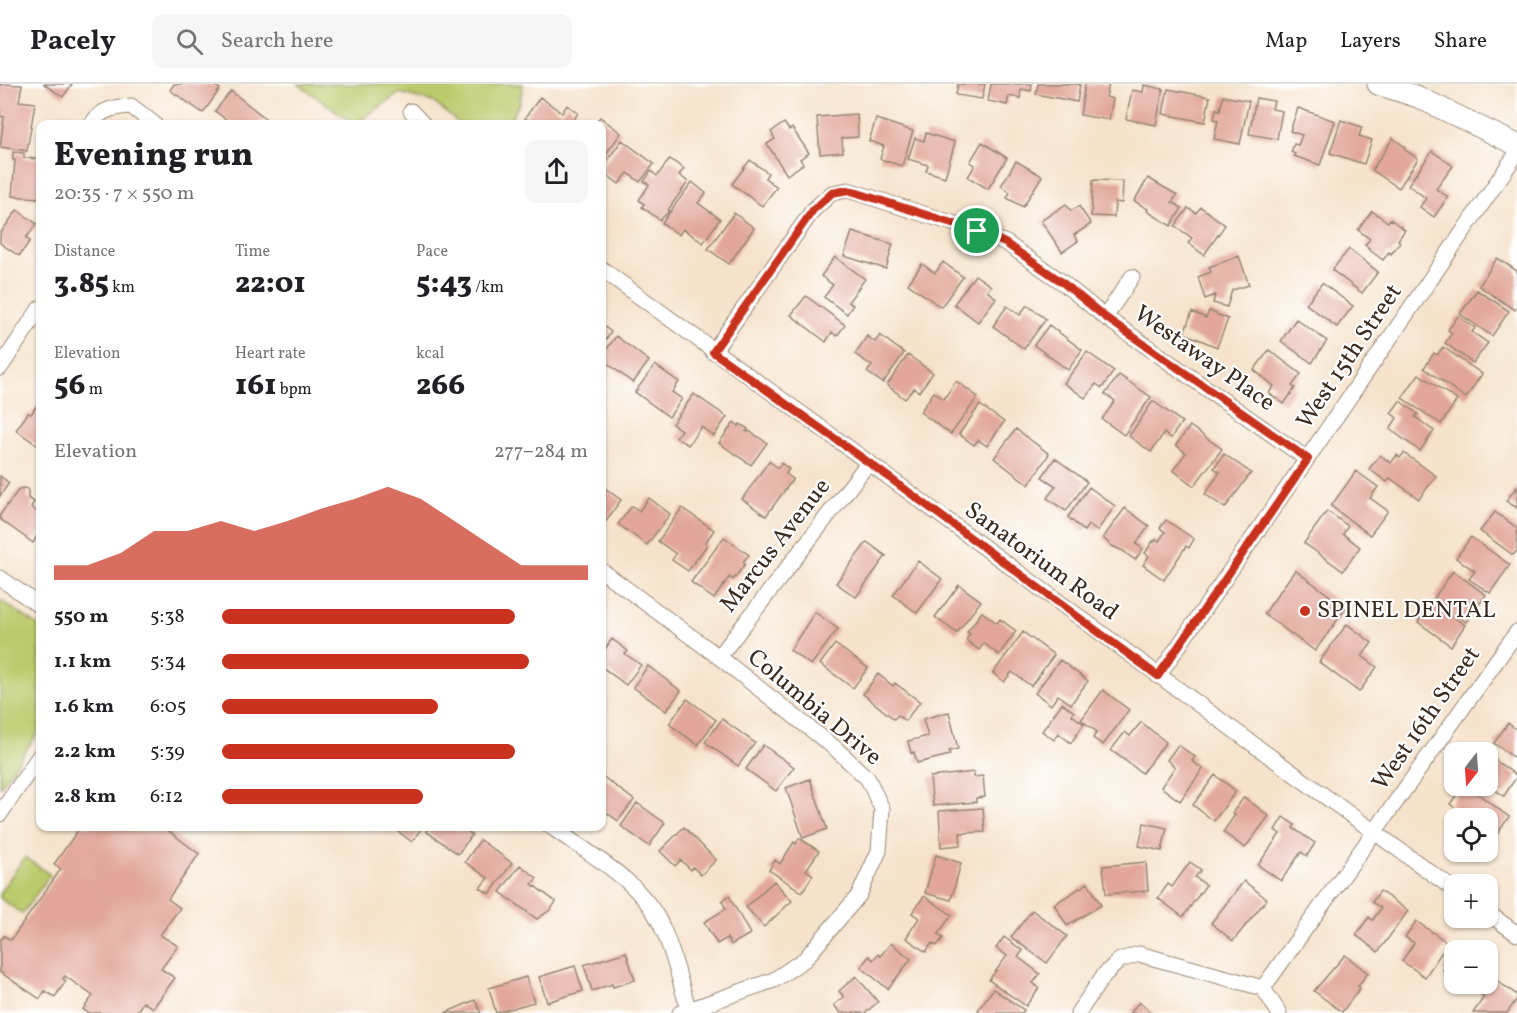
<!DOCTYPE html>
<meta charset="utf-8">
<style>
:root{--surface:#fff;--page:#f6f6f6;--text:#202124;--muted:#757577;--line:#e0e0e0;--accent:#c8321e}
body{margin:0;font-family:Vollkorn,serif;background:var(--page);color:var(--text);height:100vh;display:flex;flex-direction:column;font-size:22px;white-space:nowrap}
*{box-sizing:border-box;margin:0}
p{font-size:20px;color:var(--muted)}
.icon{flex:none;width:33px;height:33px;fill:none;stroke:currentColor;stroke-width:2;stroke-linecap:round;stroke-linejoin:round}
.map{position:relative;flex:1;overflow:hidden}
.drawer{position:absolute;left:36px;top:36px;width:570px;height:711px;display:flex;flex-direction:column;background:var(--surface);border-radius:12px;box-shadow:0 2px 4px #0004}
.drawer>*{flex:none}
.needle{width:39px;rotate:197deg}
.fabs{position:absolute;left:1444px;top:658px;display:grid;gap:12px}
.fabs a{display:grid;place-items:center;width:54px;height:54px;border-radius:12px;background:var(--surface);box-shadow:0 2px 4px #0004;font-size:30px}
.pin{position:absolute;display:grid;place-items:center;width:51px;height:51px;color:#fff;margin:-26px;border:3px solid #fff;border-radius:50%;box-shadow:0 2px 6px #0007}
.round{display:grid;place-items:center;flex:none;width:63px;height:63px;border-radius:12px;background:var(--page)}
.overview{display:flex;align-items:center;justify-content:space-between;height:102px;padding:0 18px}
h1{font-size:33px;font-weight:800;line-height:45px}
.figures{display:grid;grid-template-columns:repeat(3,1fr);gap:9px;height:102px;padding:6px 18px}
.figures div{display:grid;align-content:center}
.figures b{font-size:30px;font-weight:800}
.figures small{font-size:16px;font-weight:400}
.figures p{font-size:16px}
.chart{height:168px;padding:12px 18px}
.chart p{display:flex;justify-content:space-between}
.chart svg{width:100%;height:108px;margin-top:6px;fill:var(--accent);opacity:.7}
ul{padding:0 18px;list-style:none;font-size:20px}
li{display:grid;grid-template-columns:96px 72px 1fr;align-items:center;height:45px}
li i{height:15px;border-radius:8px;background:var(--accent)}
header{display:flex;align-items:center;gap:36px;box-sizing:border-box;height:84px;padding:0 30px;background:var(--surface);border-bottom:2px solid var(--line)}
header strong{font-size:28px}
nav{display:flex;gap:33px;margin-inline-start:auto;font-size:21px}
.search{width:420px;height:54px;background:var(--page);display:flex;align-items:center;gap:15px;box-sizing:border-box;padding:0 21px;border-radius:12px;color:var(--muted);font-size:22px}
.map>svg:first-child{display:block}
.green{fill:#bbca6c;stroke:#7b7a45;stroke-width:1.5}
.building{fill:#e2a79a}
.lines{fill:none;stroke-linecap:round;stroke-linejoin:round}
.street-casing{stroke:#988675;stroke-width:17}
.secondary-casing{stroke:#988675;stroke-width:23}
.street{stroke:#fff;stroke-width:15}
.secondary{stroke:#fff;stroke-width:21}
.route-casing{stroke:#fff;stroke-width:12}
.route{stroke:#c8321e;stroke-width:8}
.poi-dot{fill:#c8321e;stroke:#fff;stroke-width:2}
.labels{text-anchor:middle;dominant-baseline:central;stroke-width:4.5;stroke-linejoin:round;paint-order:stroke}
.street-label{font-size:24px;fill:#3b2a1e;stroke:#fff}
.poi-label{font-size:24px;fill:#3b2a1e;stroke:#fff;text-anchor:start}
</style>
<header>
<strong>Pacely</strong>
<div class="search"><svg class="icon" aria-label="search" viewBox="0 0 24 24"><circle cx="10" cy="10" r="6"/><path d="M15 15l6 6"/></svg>Search here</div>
<nav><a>Map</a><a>Layers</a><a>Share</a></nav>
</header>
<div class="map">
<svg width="1517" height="929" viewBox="0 0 1517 929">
<rect width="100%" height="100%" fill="#fff"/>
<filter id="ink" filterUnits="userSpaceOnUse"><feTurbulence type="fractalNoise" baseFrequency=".0167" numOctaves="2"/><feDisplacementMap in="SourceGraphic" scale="12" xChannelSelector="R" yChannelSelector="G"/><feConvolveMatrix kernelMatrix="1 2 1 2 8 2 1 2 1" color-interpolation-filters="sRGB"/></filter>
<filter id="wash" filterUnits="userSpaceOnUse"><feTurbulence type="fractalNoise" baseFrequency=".008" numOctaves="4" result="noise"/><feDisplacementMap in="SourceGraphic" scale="24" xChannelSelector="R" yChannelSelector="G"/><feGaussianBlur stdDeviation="1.35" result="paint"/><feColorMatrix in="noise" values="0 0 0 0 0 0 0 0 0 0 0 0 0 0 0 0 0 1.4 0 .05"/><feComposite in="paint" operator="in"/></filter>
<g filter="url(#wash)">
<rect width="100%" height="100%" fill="#f6e3cc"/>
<path class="green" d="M298 0H523L520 18 508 40H460L433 18 400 9 355 40Z
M0 516 40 543V646L0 703Z
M25 773 50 791 22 830 0 814V808Z"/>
<g id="blocks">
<path class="building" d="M0 0 22 1 19 17 35 19 27 67 0 63 4 33 0 32Z
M44 0H72L63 13Z
M174 0H212L220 5 203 29 170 6Z
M958 0H985L982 15 956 11Z
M991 0H1032L1031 7 1021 5 1020 14 1009 12 1007 21 988 17Z
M1038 0H1080L1077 18 1036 10Z
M1085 0H1109L1106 13 1113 15 1109 36 1080 31Z
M1144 1 1163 5 1156 41 1126 35 1132 6 1143 8Z
M1168 5 1210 13 1205 38 1163 30Z
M231 7 265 34 260 40H232L215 27Z
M1223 12 1249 17 1240 60 1214 55 1218 36 1214 35 1216 25 1220 26Z
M540 13 562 29 567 21 578 29 573 37 575 39 573 40H534L525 34Z
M1256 14 1274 17 1272 25 1282 27 1277 55 1249 50Z
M1298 24 1335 37 1320 81 1294 72 1295 70 1291 68 1294 60 1298 61 1302 51 1290 47Z
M857 30 858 53 842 54 843 68 820 70 817 33Z
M600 33 621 49 602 76V40H594Z
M876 35 913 47 902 82 880 75 884 62 869 57Z
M1341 36 1362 43 1359 52 1372 56 1364 80 1330 69Z
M784 39 789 46 792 44 809 69 800 75 803 80 787 91 767 60 775 55 771 48Z
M926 49 955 58 945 93 926 87 928 81 908 75 915 54 924 57Z
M1393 54 1405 63 1404 65 1418 75 1399 104 1372 86Z
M622 56 654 80 640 98 628 89 619 100 602 87V84Z
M982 58 1007 74 988 105 968 93 975 81 970 78Z
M1432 67 1453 82 1436 105 1448 113 1434 133 1420 123 1426 114 1408 101Z
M13 68 24 69V74L40 75 39 114 12 112 15 76H13Z
M670 75 684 85 679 91 688 98 668 126 669 127 660 136 642 123 644 120 639 116 649 101 644 97 651 87 657 92Z
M750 76 768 89 765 94 777 103 762 122 732 100Z
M1016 77 1042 92 1023 123 1007 114 1010 108 1001 102Z
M1148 94 1177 111 1172 118 1182 124 1171 142 1147 127 1148 125 1134 117Z
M1093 96 1123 97 1122 119 1115 118 1114 133 1091 132Z
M692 98 706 109 698 119 720 135 703 159 683 145 679 151 662 139Z
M1066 120 1071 127 1079 122 1091 140 1074 151 1078 157 1062 168 1041 137Z
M1201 123 1225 141 1204 171 1188 159 1192 154 1175 142 1188 124 1196 129Z
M17 126 37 140 26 154 30 157 19 172 0 159V150Z
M1372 127 1388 138 1390 135 1405 146 1398 156 1400 158 1391 170 1389 168 1383 176 1368 165 1369 164 1365 161 1370 155 1358 146Z
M734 129 754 144 729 180 708 165Z
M852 148 893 160 886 185 844 172Z
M1349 165 1378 188 1362 209 1332 186Z
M1239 172 1249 201 1232 206 1227 223 1213 219 1215 211 1205 215 1198 193 1211 188 1209 183Z
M835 173 865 195 848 218 853 221 847 230 824 213 833 201 821 192Z
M1497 174 1517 187V222L1515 226 1479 202Z
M943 178 963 193 941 223 908 200 922 180 935 189Z
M975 191 991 202 987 207 996 214 978 238 954 220Z
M1322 199 1353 222 1337 243 1306 220Z
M1477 206 1509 227 1492 252 1460 230Z
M806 212 845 241 837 252 832 248 826 258 791 231Z
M1027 221 1046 235 1024 265 993 242 1007 222 1020 231Z
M1209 227 1228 235 1217 263 1184 249 1192 228 1206 234Z
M1458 232 1475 244 1472 248 1488 259 1473 279 1445 259 1452 249 1448 246Z
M1296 235 1327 257 1312 279 1281 257Z
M602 241 611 248 602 261Z
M1049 241 1082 266 1068 286 1034 261Z
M880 251 904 269 883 299 867 288 872 282 855 270 867 252 875 258Z
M616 252 649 277 633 299 602 275V272Z
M1443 263 1482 290 1466 314 1424 284 1434 269 1437 271Z
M1269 266 1301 290 1292 302 1295 304 1284 320 1269 309 1274 302 1254 286Z
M1087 268 1114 287 1102 304 1096 300 1085 314 1064 299Z
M908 271 933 289 919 308 914 304 905 315 887 301Z
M655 281 679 298 672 308 682 315 669 333 635 308Z
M1419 290 1457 316 1441 340 1402 314Z
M1119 291 1151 313 1124 351 1102 335 1115 317 1105 310Z
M956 297 978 313 951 350 920 328 934 308 944 315Z
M694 310 727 333 714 352 701 343 688 361 676 353 681 346 672 340Z
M40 317V363L16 346 28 329 31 330Z
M1153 317 1182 338 1171 354 1164 349 1151 368 1129 352Z
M1400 317 1418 330 1415 333 1434 347 1420 367 1390 345 1397 334 1391 329Z
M980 321 1004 338 987 362 978 356 974 361 959 350Z
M734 338 739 342 740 340 748 345 746 347 748 348 749 347 767 359 751 381 719 359Z
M1190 342 1222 365 1194 402 1173 386 1186 369 1176 361Z
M1016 345 1049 370 1029 401 994 374Z
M1404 369 1436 392 1419 415 1390 394 1387 398 1369 385 1380 371 1391 379 1397 371 1400 374Z
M1224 370 1251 389 1225 424 1205 410 1220 388 1214 384Z
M1055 374 1087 398 1066 427 1047 414 1056 402 1042 393Z
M769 377 778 384 781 379 789 385 786 390 793 395 766 432 742 415Z
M1356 387 1378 403 1370 414 1388 427 1370 451 1331 422Z
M0 392 9 399 0 412Z
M602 402 621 416 606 437 602 433Z
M1517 402V424L1506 417Z
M1089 403 1115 422 1097 447 1088 441 1084 447 1068 433Z
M25 404 28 406V414L34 418 31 423 40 430V447L33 459 0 435V431L19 405Z
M649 414 670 430 647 461 618 440 632 422 639 427Z
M682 424 714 446 705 459 707 461 688 487 672 476 676 470 658 457Z
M1125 424 1149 442 1136 460 1143 465 1135 476 1123 467 1112 462 1103 454Z
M1327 427 1348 442 1343 450 1360 463 1343 487 1304 459Z
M1495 428 1517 444V467L1513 471 1480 447Z
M1166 436 1194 455 1189 464 1186 462 1164 496 1143 481 1149 472 1145 469 1153 457 1154 458 1156 455 1159 457 1165 448 1160 444Z
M724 453 749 471 743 478 745 480 733 496 729 493 714 515 691 498Z
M1471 453 1510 481 1490 509 1469 495 1475 487 1456 474Z
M867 458 886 472 856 513 836 499Z
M918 477 942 495 917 529 893 511Z
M1295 486 1346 524 1315 567 1264 530Z
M1453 487 1486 511 1466 538 1434 514Z
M959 501 981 517 957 549 935 533Z
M1432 518 1465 541 1451 562 1418 538Z
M815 528 838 545 811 581 790 566Z
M982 528 997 539 1000 535 1016 547 999 571 984 559 979 566 966 556 970 550 967 548Z
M1347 540 1372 559 1362 572 1377 583 1359 608 1319 578Z
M1023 548 1054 571 1031 602 1012 588 1004 598 993 589Z
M612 555 628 567 625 570 641 581 626 601 602 583V569Z
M835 560 868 584 853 604 820 580Z
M1060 576 1088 597 1071 620 1058 611 1051 621 1035 609Z
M648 582 681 607 666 627 633 603Z
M878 590 893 602 895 599 920 618 905 637 898 631 894 635 863 610Z
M1103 606 1129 626 1103 661 1093 654 1097 648 1081 636Z
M687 615 716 636 698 661 669 640Z
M1062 619 1074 628 1072 631 1084 640 1071 659 1058 649 1054 656 1042 647Z
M949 628 958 665 949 667 950 671 917 679 914 668 911 669 908 657 928 652 923 635Z
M722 635 755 659 738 682 705 658Z
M1141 638 1166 658 1142 689 1111 666 1125 648 1130 652Z
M1508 639 1517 646V676L1494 659Z
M763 661 794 683 776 707 746 685Z
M1178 661 1195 673 1192 677 1203 685 1180 717 1161 703 1175 683 1167 676Z
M1488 671 1517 692 1504 712 1488 701Z
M974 688V693L983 692 985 713 976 714V718L933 722 930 693Z
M1215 691 1236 707 1214 737 1193 721Z
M602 692 634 716 618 737 602 725Z
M810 695 827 745 803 754 786 704Z
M1463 702H1467L1509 733 1495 753 1488 748V735H1470L1450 720Z
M1244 713 1269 732 1245 764 1223 748 1235 731 1232 729Z
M637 719 665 739 649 762 621 742Z
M983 724 985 748 960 749 961 761 941 763 939 727Z
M1283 733 1295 741 1293 744 1315 759 1307 772 1301 768 1281 797 1258 781 1280 750 1275 746Z
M1144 739 1167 744 1162 767 1139 762Z
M81 742H162L199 770 168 815 180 824 160 851 178 862 161 885 175 894 153 924 143 918 136 929H88L83 925 93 912 65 892 63 895 66 897 55 913 45 907 40 915 0 888V856L4 852 11 856 61 785 54 780Z
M391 742H423L412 758Z
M430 742H461L472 751 458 770 426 747Z
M684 743 716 776 701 791 693 783 691 786 681 776 675 782 660 767Z
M799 754 819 767 806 786 813 791 802 808 769 786 775 776 780 780 794 758 796 760Z
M480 756 512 779 490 810 480 804 488 794 465 778Z
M936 771 961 779 951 816 925 809Z
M1146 778 1148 807 1106 810 1103 782Z
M1190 778 1201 786 1195 793 1206 801 1183 833 1158 814 1168 800 1172 803Z
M520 781 537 794 532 800 556 818 550 826 537 835 500 808Z
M774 797 792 817 764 843 746 823Z
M1244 797 1267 815 1233 857 1211 839Z
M1088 799 1101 821 1067 842 1054 820Z
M1380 807 1408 827 1378 868 1356 851 1369 833 1373 836 1381 824 1372 818Z
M729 812 750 850 731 861 727 854 717 860 704 838 726 825 722 817Z
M924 812 952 831 938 850 943 854 937 862 932 859 926 868 906 854 919 834 912 829Z
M1032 826 1067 852 1047 879 1011 853Z
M1416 837 1448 859 1425 893 1402 877 1414 859 1405 853Z
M1004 853 1023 867 1018 873 1040 890 1033 899 1039 904 1026 922 989 896 1007 872 996 864Z
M891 859 911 875 888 905 861 883 869 872 873 876 878 870 880 872 882 870Z
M626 868 635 896 613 903 612 900 592 907 584 881Z
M1455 870V895L1443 886Z
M1345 871 1368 889 1358 902 1360 904 1342 928 1314 907Z
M575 882 583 907 547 918 539 893Z
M856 892 878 918 865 929H841L834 921 844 913 839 907Z
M526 893 534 918 496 929 489 904Z
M1492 893 1517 911V915L1507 929H1473L1484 913 1480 910Z
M993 905 1024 926 1022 929H982L978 926Z
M475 916 481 929H445Z
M1139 918 1152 929H1130Z"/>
</g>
</g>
<g filter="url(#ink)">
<use href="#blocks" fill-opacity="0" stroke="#988675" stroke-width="1.5"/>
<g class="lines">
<g class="street-casing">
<path id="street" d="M411 27 423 40
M92 40C100 25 116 23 131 22L154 40
M602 185C691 251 782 315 872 381 1066 523 1259 666 1455 806
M1105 233 1132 193
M713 268 813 126 832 109 848 106 977 147 1006 159 1062 198 1105 233 1307 375
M0 284 40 224
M602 487 719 573 836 665 868 695 882 725 879 767 859 811 805 875 774 896 680 929
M0 494 40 522
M719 573 869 378
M1158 592 1517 69
M0 730 40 671
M550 742C589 770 642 797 662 843 674 869 680 899 689 927
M1488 829 1517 850
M1263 904 1517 548
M1078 929 1104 891 1120 876 1139 870 1263 904 1279 929"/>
</g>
<g class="secondary-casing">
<path id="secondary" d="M1378 0 1418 13 1517 61"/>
</g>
<use href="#street" class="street"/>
<use href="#secondary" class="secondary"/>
</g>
</g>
<g class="lines" filter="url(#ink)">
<g class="route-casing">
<path id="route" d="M848 106 977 147 1005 159 1062 198 1105 233 1308 375 1158 592 868 378 713 268 813 126 832 109Z"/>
</g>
<use href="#route" class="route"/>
</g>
<circle class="poi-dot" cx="1305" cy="527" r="6"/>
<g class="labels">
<g class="street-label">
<text transform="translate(1350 273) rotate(-56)">West 15th Street</text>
<text transform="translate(1204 275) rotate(35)">Westaway Place</text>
<text transform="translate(776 462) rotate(-52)">Marcus Avenue</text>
<text transform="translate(1041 478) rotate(36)">Sanatorium Road</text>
<text transform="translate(814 624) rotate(40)">Columbia Drive</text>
<text transform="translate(1427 635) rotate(-55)">West 16th Street</text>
</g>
<g class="poi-label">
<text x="1317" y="527">SPINEL DENTAL</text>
</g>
</g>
</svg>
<div class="fabs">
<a><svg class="needle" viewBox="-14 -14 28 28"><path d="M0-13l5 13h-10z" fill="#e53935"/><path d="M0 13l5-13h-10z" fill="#757577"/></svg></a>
<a><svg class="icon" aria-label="locate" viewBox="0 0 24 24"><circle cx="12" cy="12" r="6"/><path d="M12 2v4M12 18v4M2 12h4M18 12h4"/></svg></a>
<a>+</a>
<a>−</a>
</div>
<div class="pin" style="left:977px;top:147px;background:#1e9e55"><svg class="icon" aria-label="arrive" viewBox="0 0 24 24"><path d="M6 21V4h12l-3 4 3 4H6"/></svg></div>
<section class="drawer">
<div class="overview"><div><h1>Evening run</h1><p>20:35 · 7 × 550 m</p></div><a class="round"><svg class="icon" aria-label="share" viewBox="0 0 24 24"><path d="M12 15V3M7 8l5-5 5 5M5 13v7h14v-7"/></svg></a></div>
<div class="figures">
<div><p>Distance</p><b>3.85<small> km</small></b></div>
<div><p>Time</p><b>22:01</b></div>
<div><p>Pace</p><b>5:43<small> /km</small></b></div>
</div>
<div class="figures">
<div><p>Elevation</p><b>56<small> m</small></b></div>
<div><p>Heart rate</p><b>161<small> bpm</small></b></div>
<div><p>kcal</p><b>266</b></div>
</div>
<div class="chart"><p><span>Elevation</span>277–284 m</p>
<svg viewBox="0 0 160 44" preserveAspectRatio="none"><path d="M0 44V38L10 38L20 33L30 24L40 24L50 20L60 24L70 20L80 15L90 11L100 6L110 11L120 20L130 29L140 38L150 38L160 38V44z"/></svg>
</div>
<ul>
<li><b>550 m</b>5:38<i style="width:80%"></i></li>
<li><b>1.1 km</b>5:34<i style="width:84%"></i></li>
<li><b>1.6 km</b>6:05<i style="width:59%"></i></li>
<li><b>2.2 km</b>5:39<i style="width:80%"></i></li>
<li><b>2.8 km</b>6:12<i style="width:55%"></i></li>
</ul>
</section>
</div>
